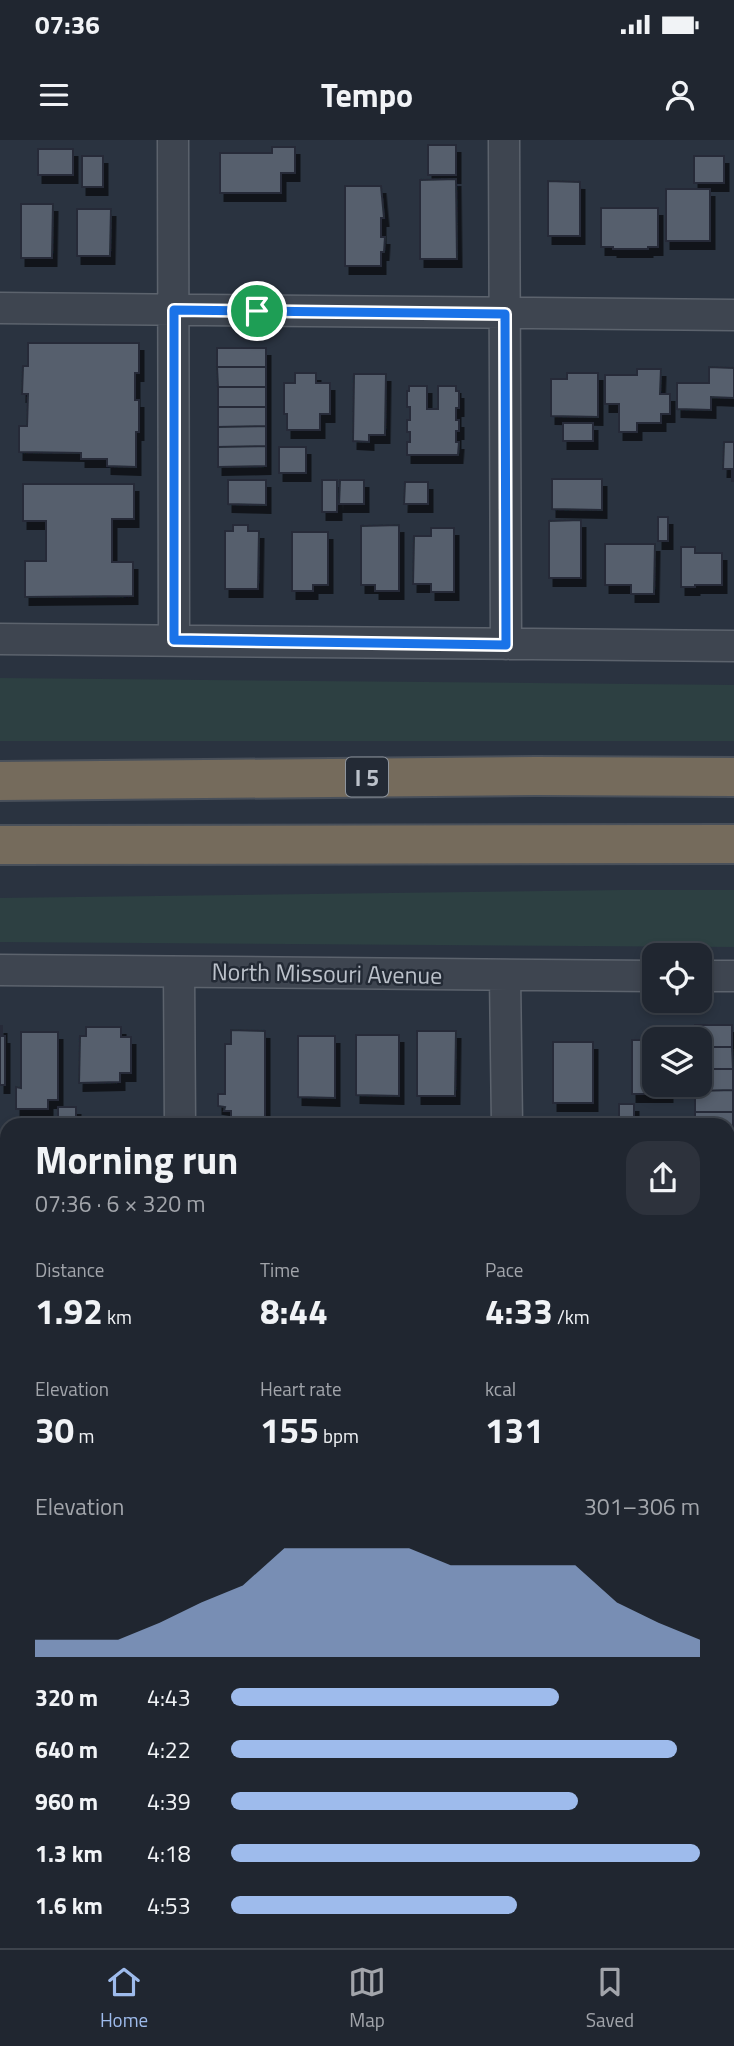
<!DOCTYPE html>
<meta charset="utf-8">
<style>
:root{--surface:#202630;--page:#2d323c;--text:#f1f3f6;--muted:#a2a5ab;--line:#3d434c;--accent:#9ebbec}
body{margin:0;font-family:"Titillium Web",sans-serif;background:var(--page);color:var(--text);height:100vh;display:flex;flex-direction:column;font-size:26px;white-space:nowrap}
*{box-sizing:border-box;margin:0}
p{font-size:23px;color:var(--muted)}
.icon{flex:none;width:38px;height:38px;fill:none;stroke:currentColor;stroke-width:2;stroke-linecap:round;stroke-linejoin:round}
.map{position:relative;flex:1;overflow:hidden}
.drawer{position:absolute;left:0px;top:978px;width:735px;height:831px;display:flex;flex-direction:column;background:var(--surface);border-radius:21px 21px 0 0;box-shadow:0 4px 10px #0003,0 0 0 2px var(--line)}
.drawer>*{flex:none}
.tools{position:absolute;left:642px;top:803px;display:grid;gap:14px}
.tools a{display:grid;place-items:center;width:70px;height:70px;border-radius:14px;background:var(--surface);box-shadow:0 4px 10px #0003,0 0 0 2px var(--line);font-size:35px}
.pin{position:absolute;display:grid;place-items:center;width:60px;height:60px;color:#fff;margin:-30px;border:4px solid #fff;border-radius:50%;box-shadow:0 2px 7px #0007}
.round{display:grid;place-items:center;flex:none;width:74px;height:74px;border-radius:21px;background:var(--page)}
.headline{display:flex;align-items:center;justify-content:space-between;height:119px;padding:0 35px}
h1{font-size:38px;font-weight:700;line-height:52px}
.figures{display:grid;grid-template-columns:repeat(3,1fr);gap:10px;height:119px;padding:7px 35px}
.figures div{display:grid;align-content:center}
.figures b{font-size:35px;font-weight:700}
.figures small{font-size:19px;font-weight:400}
.figures p{font-size:19px}
.chart{height:196px;padding:14px 35px}
.chart p{display:flex;justify-content:space-between}
.chart svg{width:100%;height:126px;margin-top:7px;fill:var(--accent);opacity:.7}
ul{padding:0 35px;list-style:none;font-size:23px}
li{display:grid;grid-template-columns:112px 84px 1fr;align-items:center;height:52px}
li i{height:18px;border-radius:9px;background:var(--accent)}
.status{display:flex;justify-content:space-between;align-items:center;height:49px;padding:0 35px;background:var(--surface);direction:ltr}
.status svg{height:19px;fill:currentColor}
header{display:flex;justify-content:space-between;align-items:center;height:91px;padding:0 35px;background:var(--surface);font-size:32px;font-weight:700}
.tab-bar{display:flex;justify-content:space-around;align-items:center;height:98px;border-top:2px solid var(--line);background:var(--surface);font-size:19px;color:var(--muted)}
.tab-bar a{display:grid;justify-items:center;gap:4px}
.tab-bar .active{color:var(--accent)}
.map>svg:first-child{display:block}
.green{fill:#2d4042}
.building{fill:#565f6d;stroke:#252c37;stroke-width:2;filter:url(#shadow)}
.lines{fill:none;stroke-linecap:round;stroke-linejoin:round}
.minor-casing{stroke:#5c636d;stroke-width:33}
.highway-casing{stroke:#49505a;stroke-width:42}
.path{stroke:#4c5d60;stroke-width:4.5;stroke-dasharray:5 5;stroke-linecap:butt}
.minor{stroke:#3e4550;stroke-width:30}
.highway{stroke:#756b5c;stroke-width:38}
.route-casing{stroke:#fff;stroke-width:14}
.route{stroke:#1a73e8;stroke-width:9}
.labels{text-anchor:middle;dominant-baseline:central;stroke-width:5;stroke-linejoin:round;paint-order:stroke}
.shield{fill:#232a35;stroke:#8d949d;stroke-width:2}
.shield-label{font-size:23px;font-weight:bold;fill:#bbc1ca}
.street-label{font-size:24px;fill:#bbc1ca;stroke:#232a35}
</style>
<div class="status"><b>07:36</b><svg viewBox="0 0 49 12"><path d="M0 12V9h3v3zM5 12V6h3v6zM10 12V3h3v9zM15 12V0h3v12zM26 1h20v11H26zM47 4h2v5h-2z"/></svg></div>
<header><svg class="icon" aria-label="menu" viewBox="0 0 24 24"><path d="M4 6h16M4 12h16M4 18h16"/></svg>Tempo<svg class="icon" aria-label="person" viewBox="0 0 24 24"><circle cx="12" cy="8" r="4"/><path d="M4 21q1-7 8-7t8 7"/></svg></header>
<div class="map">
<svg width="734" height="1808" viewBox="0 0 734 1808">
<defs>
<filter id="shadow"><feDropShadow dx="4.5" dy="8" stdDeviation="0" flood-color="#0009"/></filter>
</defs>
<rect width="100%" height="100%" fill="#2a3340"/>
<path class="green" d="M0 538 734 545V601H0Z
M622 750H734V807L0 802V758Z"/>
<path class="building" d="M428 5H456V35H428Z
M272 7H295V33H281V53H220V13H272Z
M38 9H73V35H38Z
M82 16H103V47H82Z
M694 16H724V43H694Z
M456 39 457 119H420V40Z
M548 41 580 42V96H548Z
M345 46H381L384 78H381V97H385L384 112H381V126H345Z
M666 49H710V101H666Z
M21 64H53L52 118H21Z
M601 68H658V107H648V109H613V107H601Z
M77 69H111L110 116H77Z
M28 203H139V233H135V260H139V292H136V327L107 326V319H81V313L19 312V286H27L28 254H22L23 226H28Z
M217 208H266V227H217Z
M217 227H266V247H218Z
M709 227 734 228V258L711 257V270L677 269V243H709Z
M637 229H661L660 254H670V274H661V283H637V292H619V264H605V235H637Z
M295 233H316V243H330V274H320V290H287V274H284V243H295Z
M567 233H598V277L551 276V239H567Z
M354 234H386L385 295H369V302L353 301Z
M409 246H427V269H438V246H456V251H459V268H456V280H459V291H456V302H459L458 315H407V302H410V292H407V280H410V267H407V251H409Z
M218 247H266V267H218Z
M218 267H266V286L218 287Z
M563 283H593V301H563Z
M266 286V306L218 307V287Z
M724 302H734V341H732V329H723Z
M266 306V326L218 327V307Z
M279 307H306V333H279Z
M552 339H602V370L552 369Z
M228 340H266V365L228 364Z
M322 340H337V372H322Z
M340 340H364V364H339Z
M405 342H428V364H404Z
M23 344H134V379H112V422H133V456L25 457V421H46V381H23Z
M658 377H668V401H658Z
M581 380V438H549V381Z
M233 385H248V391H259L258 449H225V391H233Z
M399 385V451H375V445H361V386Z
M431 388H454V452H431V444H413L414 396H431Z
M292 392H328V445H313V451H292Z
M605 404H655L654 454H631V445H605Z
M681 407H695V413H722V445H695V447H681Z
M695 885H732V907H700V900H695Z
M0 886H2V896H5V945H0Z
M86 887H121V897H131V933H120V942L79 943 80 896H86Z
M231 890 265 891V985H231V971H224L225 967 218 966V954H225V904H231Z
M417 891H456L455 956H417Z
M21 892H58V960H48V969H16V947L21 948Z
M356 895H399V956L356 955Z
M298 896H335V958L298 957Z
M632 900H654V945H668V954H632Z
M553 902H593V963H553Z
M700 907H732L733 929H700Z
M700 929H733V950L695 951V945H700Z
M733 950V972H695V951Z
M619 964H634V985H619Z
M58 967H76V985H58Z
M695 972H733V994H728V985H695Z
M0 1129 1 1134 7 1135V1180H2V1185H0Z
M728 1130H730V1174H728Z
M0 1263H7V1514H0Z
M2 1589H7V1669H3Z
M728 1612H734V1637H728Z
M728 1724H734V1749H728Z
M728 1786 729 1808H685L686 1802H728Z
M23 1802H134V1808H23Z
M228 1802H268V1808H228Z
M289 1802H328V1808H289Z
M356 1802H392V1808H356Z
M421 1802H445V1808H421Z
M445 1802H469V1808H445Z
M499 1802H544V1808H499Z
M550 1802H602V1808H550Z
M641 1802H669V1808H641Z"/>
<g class="lines">
<g class="minor-casing">
<path id="minor" d="M173 0 174 500
M504 0 506 504
M0 168 734 175
M0 499 734 506
M0 830 654 836
M179 832 180 985
M505 835 507 985
M700 836H734
M0 1219H7
M728 1223H734
M0 1545H7
M728 1553H734
M183 1802V1808"/>
</g>
<g class="highway-casing">
<path id="highway" d="M0 641 536 636 734 637
M0 705 734 704"/>
</g>
<path class="path" d="M728 1345H734
M728 1425 734 1426
M0 1687H7
M0 1756H7
M13 1802V1808"/>
<use href="#minor" class="minor"/>
<use href="#highway" class="highway"/>
</g>
<g class="lines">
<g class="route-casing">
<path id="route" d="M174 170 505 174 506 505 174 500Z"/>
</g>
<use href="#route" class="route"/>
</g>
<g class="labels">
<rect class="shield" x="346" y="617.5" width="42" height="39" rx="5"/>
<g class="shield-label">
<text x="367" y="637">I 5</text>
</g>
<g class="street-label">
<text transform="translate(327 833) rotate(1)">North Missouri Avenue</text>
</g>
</g>
</svg>
<div class="tools">
<a><svg class="icon" aria-label="locate" viewBox="0 0 24 24"><circle cx="12" cy="12" r="6"/><path d="M12 2v4M12 18v4M2 12h4M18 12h4"/></svg></a>
<a><svg class="icon" aria-label="layers" viewBox="0 0 24 24"><path d="M12 4l9 5-9 5-9-5zM3 14l9 5 9-5"/></svg></a>
</div>
<div class="pin" style="left:257px;top:171px;background:#1e9e55"><svg class="icon" aria-label="arrive" viewBox="0 0 24 24"><path d="M6 21V4h12l-3 4 3 4H6"/></svg></div>
<section class="drawer">
<div class="headline"><div><h1>Morning run</h1><p>07:36 · 6 × 320 m</p></div><a class="round"><svg class="icon" aria-label="share" viewBox="0 0 24 24"><path d="M12 15V3M7 8l5-5 5 5M5 13v7h14v-7"/></svg></a></div>
<div class="figures">
<div><p>Distance</p><b>1.92<small> km</small></b></div>
<div><p>Time</p><b>8:44</b></div>
<div><p>Pace</p><b>4:33<small> /km</small></b></div>
</div>
<div class="figures">
<div><p>Elevation</p><b>30<small> m</small></b></div>
<div><p>Heart rate</p><b>155<small> bpm</small></b></div>
<div><p>kcal</p><b>131</b></div>
</div>
<div class="chart"><p><span>Elevation</span>301–306 m</p>
<svg viewBox="0 0 160 44" preserveAspectRatio="none"><path d="M0 44V38L10 38L20 38L30 32L40 25L50 19L60 6L70 6L80 6L90 6L100 12L110 12L120 12L130 12L140 25L150 32L160 38V44z"/></svg>
</div>
<ul>
<li><b>320 m</b>4:43<i style="width:70%"></i></li>
<li><b>640 m</b>4:22<i style="width:95%"></i></li>
<li><b>960 m</b>4:39<i style="width:74%"></i></li>
<li><b>1.3 km</b>4:18<i style="width:100%"></i></li>
<li><b>1.6 km</b>4:53<i style="width:61%"></i></li>
</ul>
</section>
</div>
<nav class="tab-bar">
<a class="active"><svg class="icon" aria-label="home" viewBox="0 0 24 24"><path d="M3 11l9-7 9 7M6 9v11h12V9"/></svg>Home</a>
<a><svg class="icon" aria-label="map" viewBox="0 0 24 24"><path d="M3 6l6-2 6 2 6-2v14l-6 2-6-2-6 2zM9 4v14M15 6v14"/></svg>Map</a>
<a><svg class="icon" aria-label="saved" viewBox="0 0 24 24"><path d="M7 4h10v16l-5-4-5 4z"/></svg>Saved</a>
</nav>
